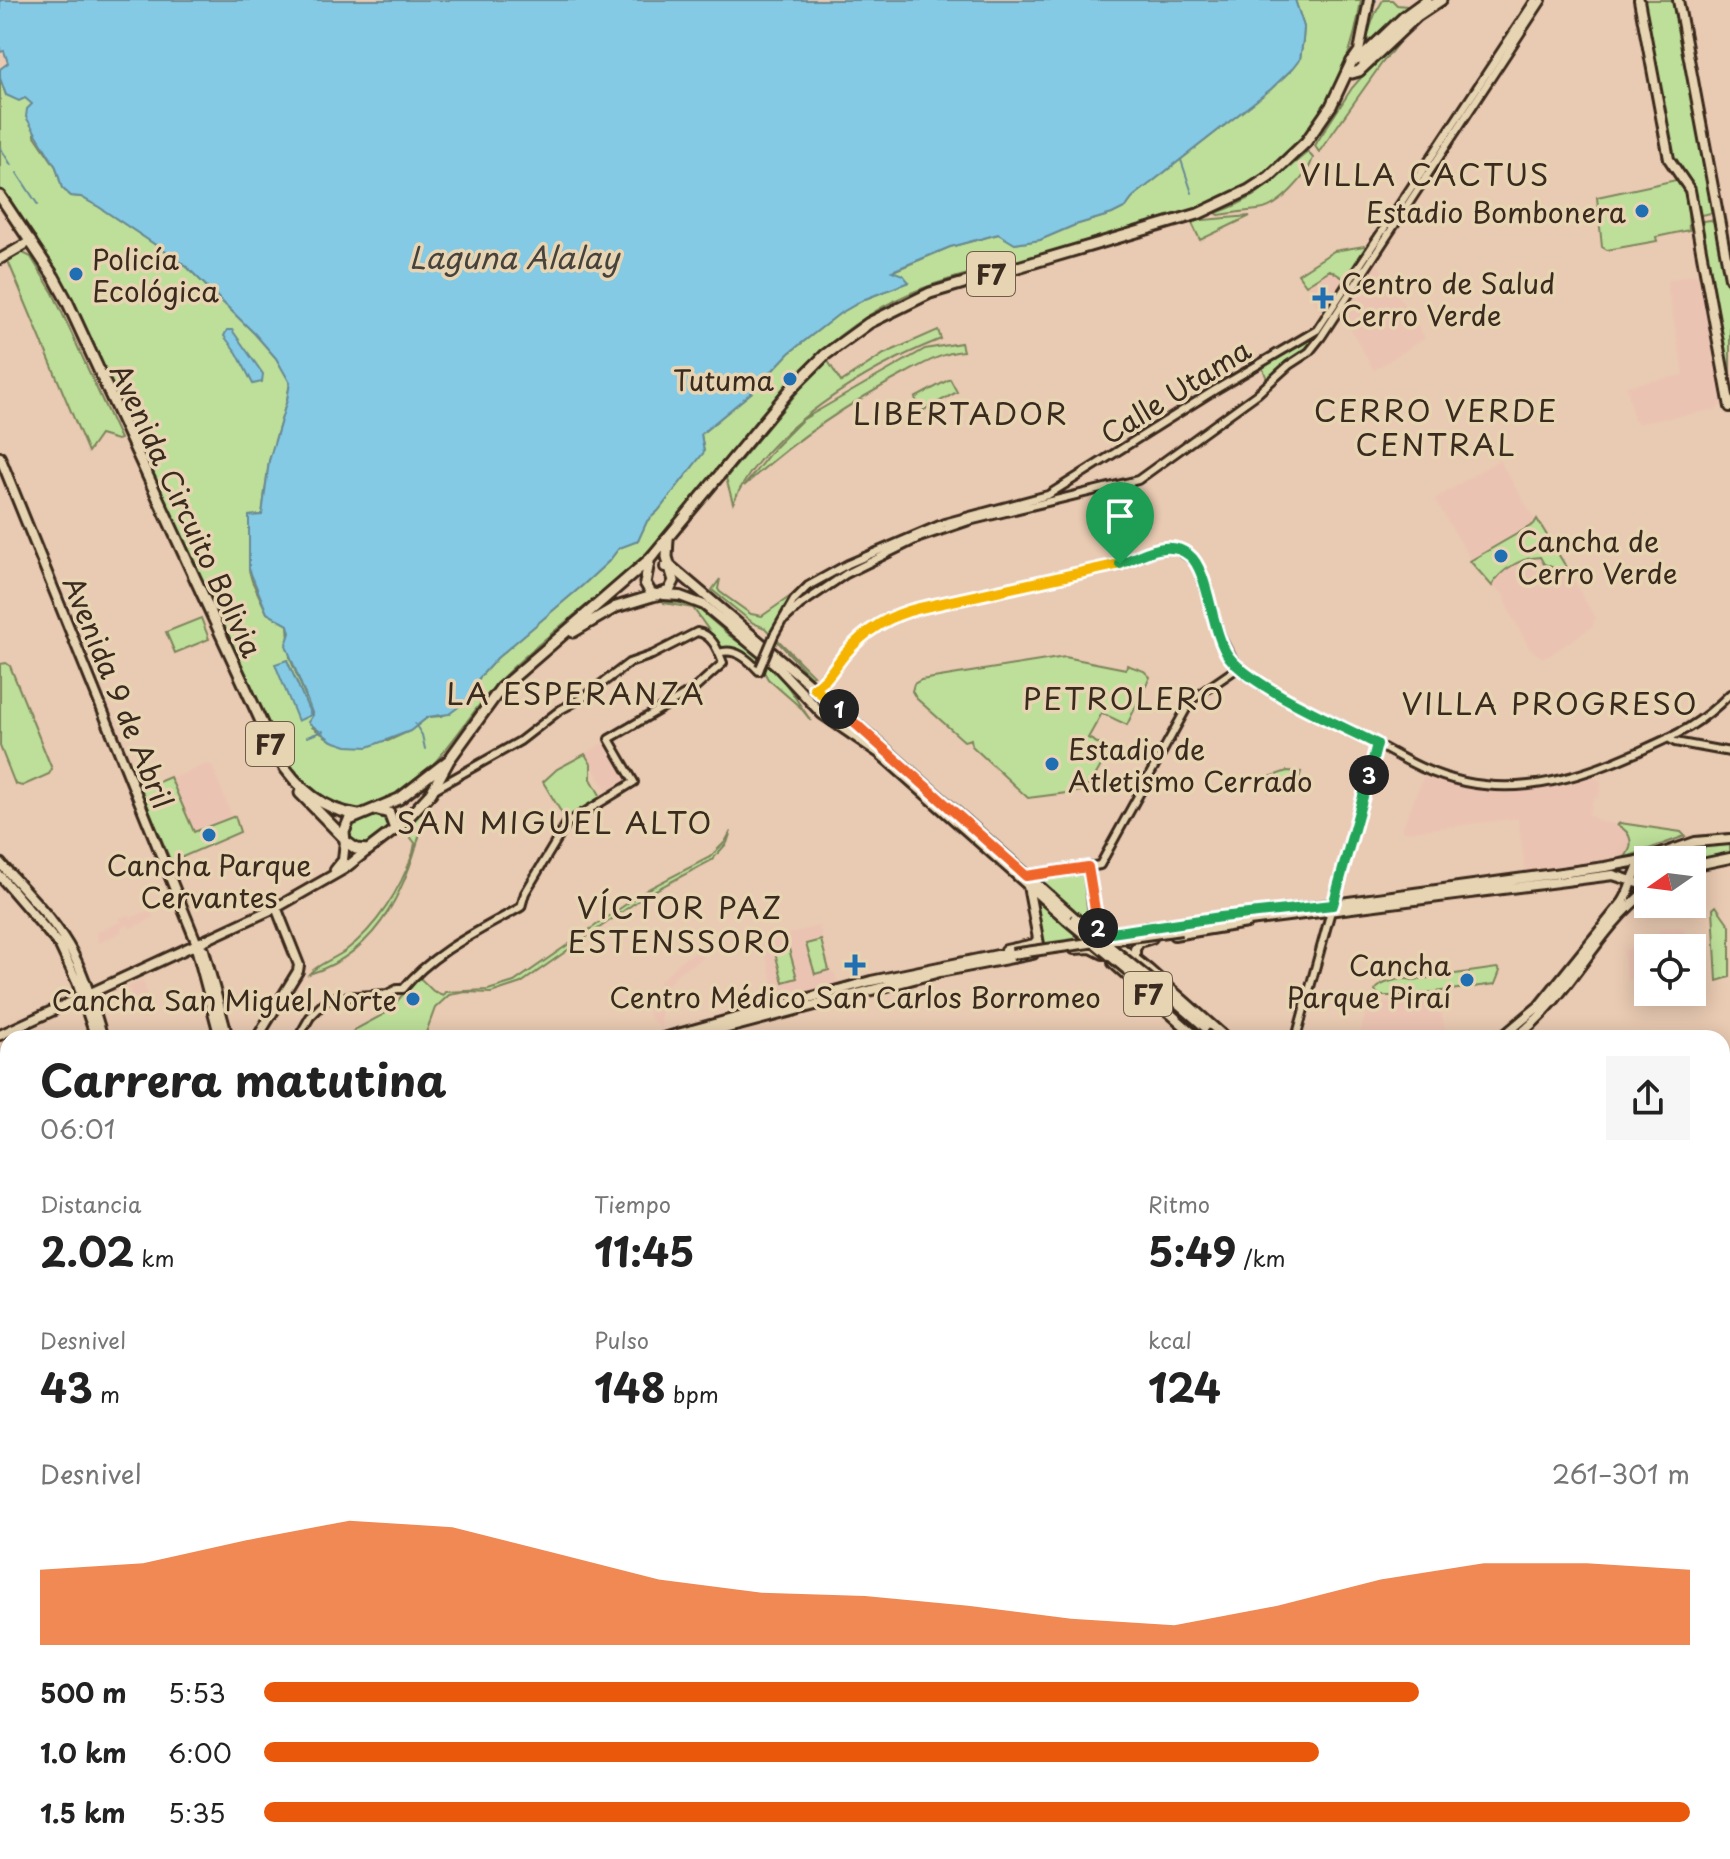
<!DOCTYPE html>
<html lang="es">
<meta charset="utf-8">
<style>
:root{--surface:#fff;--page:#f6f6f6;--text:#222;--muted:#767676;--accent:#ea580c}
body{margin:0;font-family:"Playpen Sans",sans-serif;background:var(--page);color:var(--text);height:100vh;display:flex;flex-direction:column;font-size:30px;white-space:nowrap}
*{box-sizing:border-box;margin:0}
p{font-size:26px;color:var(--muted)}
.icon{flex:none;width:44px;height:44px;fill:none;stroke:currentColor;stroke-width:2;stroke-linecap:round;stroke-linejoin:round}
.map{position:relative;flex:1;overflow:hidden}
.details{position:absolute;left:0px;top:1030px;width:1730px;height:830px;display:flex;flex-direction:column;background:var(--surface);border-radius:24px 24px 0 0;box-shadow:0 4px 20px #0003}
.details>*{flex:none}
.needle{width:52px;rotate:256deg}
.controls{position:absolute;left:1634px;top:846px;display:grid;gap:16px}
.controls a{display:grid;place-items:center;width:72px;height:72px;border-radius:0px;background:var(--surface);box-shadow:0 4px 20px #0003;font-size:40px}
.pin{position:absolute;display:grid;place-items:center;width:68px;height:68px;color:#fff;margin:-82px -34px;border-radius:50% 50% 50% 0;rotate:-45deg;box-shadow:0 0 8px #0007}
.pin .icon{rotate:45deg}
.km{position:absolute;width:40px;height:40px;margin:-20px;border-radius:50%;background:#222;color:#fff;font-size:22px;line-height:40px;text-align:center}
.round{display:grid;place-items:center;flex:none;width:84px;height:84px;border-radius:0px;background:var(--page)}
.headline{display:flex;align-items:center;justify-content:space-between;height:136px;padding:0 40px}
h1{font-size:44px;font-weight:700;line-height:60px}
.metrics{display:grid;grid-template-columns:repeat(3,1fr);gap:12px;height:136px;padding:8px 40px}
.metrics div{display:grid;align-content:center}
.metrics b{font-size:40px;font-weight:700}
.metrics small{font-size:22px;font-weight:400}
.metrics p{font-size:22px}
.chart{height:224px;padding:16px 40px}
.chart p{display:flex;justify-content:space-between}
.chart svg{width:100%;height:144px;margin-top:8px;fill:var(--accent);opacity:.7}
ul{padding:0 40px;list-style:none;font-size:26px}
li{display:grid;grid-template-columns:128px 96px 1fr;align-items:center;height:60px}
li i{height:20px;border-radius:10px;background:var(--accent)}
.map>svg:first-child{display:block}
.built{fill:#ebc3b2}
.green{fill:#bddf99;stroke:#7c845c;stroke-width:2}
.water{fill:#84cae5;stroke:#678a95;stroke-width:2}
.lines{fill:none;stroke-linecap:round;stroke-linejoin:round}
.stream{stroke:#678a95;stroke-width:2}
.minor-casing{stroke:#3b2a1e;stroke-width:12}
.major-casing{stroke:#3b2a1e;stroke-width:14}
.highway-casing{stroke:#3b2a1e;stroke-width:15}
.minor{stroke:#e7d4b2;stroke-width:6}
.major{stroke:#e7d4b2;stroke-width:8}
.highway{stroke:#e7d4b2;stroke-width:9}
.tram{stroke:#3b2a1e;stroke-width:2}
.minor-bridge-casing{stroke:#3b2a1e;stroke-width:12;stroke-linecap:butt}
.major-bridge-casing{stroke:#3b2a1e;stroke-width:14;stroke-linecap:butt}
.minor-bridge{stroke:#e7d4b2;stroke-width:6}
.major-bridge{stroke:#e7d4b2;stroke-width:8}
.split-1-casing{stroke:#fff;stroke-width:16}
.split-2-casing{stroke:#fff;stroke-width:16}
.split-3-casing{stroke:#fff;stroke-width:16}
.split-4-casing{stroke:#fff;stroke-width:16}
.split-1{stroke:#f5b400;stroke-width:10}
.split-2{stroke:#f0652b;stroke-width:10}
.split-3{stroke:#22a559;stroke-width:10}
.split-4{stroke:#22a559;stroke-width:10}
.poi-dot{fill:#1f6fb2;stroke:#e7d4b2;stroke-width:3}
.labels{text-anchor:middle;dominant-baseline:central;stroke-width:7;stroke-linejoin:round;paint-order:stroke}
.shield{fill:#e7d4b2;stroke:#6f5d4a;stroke-width:2}
.shield-label{font-size:26px;font-weight:bold;fill:#3b2a1e}
.poi-label{font-size:28px;fill:#3b2a1e;stroke:#e7d4b2;text-anchor:end}
.street-label{font-size:28px;fill:#3b2a1e;stroke:#e7d4b2}
.neighbourhood-label{font-size:30px;letter-spacing:2px;fill:#3b2a1e;stroke:#e7d4b2}
.water-label{font-size:30px;font-style:italic;fill:#46423c;stroke:#e7d4b2}
</style>
<div class="map">
<svg width="1730" height="1859" viewBox="0 0 1730 1859">
<rect width="100%" height="100%" fill="#e9cab2"/>
<filter id="ink" filterUnits="userSpaceOnUse"><feTurbulence type="fractalNoise" baseFrequency=".0125" numOctaves="2"/><feDisplacementMap in="SourceGraphic" scale="16" xChannelSelector="R" yChannelSelector="G"/><feConvolveMatrix kernelMatrix="1 2 1 2 8 2 1 2 1" color-interpolation-filters="sRGB"/></filter>
<g filter="url(#ink)">
<path class="built" d="M1378 265 1425 338 1374 370 1345 319 1336 324 1372 267Z
M1330 270 1344 279 1324 311H1320L1306 285 1315 276Z
M1693 275 1700 279 1722 403 1717 409 1639 423 1634 420 1627 386 1684 375 1667 283 1670 280Z
M1499 460 1535 520V524L1472 561 1435 499Z
M1541 557 1544 565 1557 568 1559 571 1570 576 1596 619 1593 620V626L1548 656 1542 657 1530 649 1510 612 1503 593 1492 586 1497 575 1504 570 1532 558Z
M605 742 628 778 607 791 585 754Z
M207 764 212 766 232 816 194 832 171 779Z
M1424 776 1469 789 1507 793 1566 785 1593 777 1601 782 1599 796 1592 801 1589 815 1601 822 1617 825 1625 829 1631 840 1630 849 1624 858 1526 872 1518 818 1404 832 1402 829Z
M150 910 153 918 130 928 128 925 121 928V932L98 943V932L121 922 120 918 129 915 131 918Z
M819 926 831 972H834L838 984 778 1001 762 942Z
M1683 927 1685 948H1661L1659 928Z
M1649 946 1648 975 1627 980 1623 950Z
M701 951 704 958 677 973 664 990 660 1003 662 1029 648 1015 659 983 683 959Z
M143 980 150 1005 148 1006 147 1018H137L135 1013 125 1016 123 1009 134 1006 129 987Z
M1437 996 1447 1038H1359L1368 1004Z
M8 1732V1790L2 1793 0 1735Z"/>
<path class="green" d="M1295 0H1361C1349 88 1299 166 1215 201 1189 212 1160 219 1133 228 1096 239 1059 251 1022 261 984 270 946 278 911 293 869 311 831 340 799 372 748 424 710 486 660 539 612 590 552 628 503 677 458 723 432 793 363 808 328 815 300 781 282 757L55 271 0 189V78L6 95 31 77 35 136 56 167 62 188 71 196 81 197 99 207 184 264 255 334 276 358 290 382 287 400 269 461 262 515 249 516V570L252 581 267 613 288 625 290 658 313 715 312 727 332 741H388L410 731 428 717 442 716 469 699 479 678 497 658 583 585 609 561 619 548 638 541 647 521 658 511 704 452 701 434 752 392 789 353 839 314 865 299 908 282 891 272 950 247 999 234 1015 244 1040 240 1075 225 1112 214 1126 207 1134 196 1271 89 1293 68 1300 59 1303 40 1304 27Z
M1383 0H1392L1397 5 1407 6 1409 9 1362 50 1375 14Z
M1643 0H1675L1713 210 1711 213 1701 215 1697 212 1692 185 1672 157Z
M1412 26 1382 63 1319 152 1315 146 1317 142 1352 88 1385 50Z
M1308 152 1313 158C1308 175 1278 209 1258 210 1245 211 1232 213 1219 215L1216 213C1259 199 1275 178 1308 152Z
M1676 180C1689 189 1688 215 1689 230L1656 237 1657 241 1607 250 1602 247 1597 197Z
M1250 216 1200 240 1191 221Z
M1711 220 1716 223 1730 296V390L1700 225 1703 221Z
M1364 246 1367 249 1346 280 1330 270 1306 285 1298 274 1334 251Z
M21 252 31 257 53 293 120 439 117 440 100 435 88 452 8 261Z
M938 330 941 339C868 368 765 429 733 503L726 478 800 389 828 361 841 382 884 354Z
M1313 337 1317 339 1305 352 1270 379H1267L1262 366Z
M961 343 963 351C942 353 925 363 906 373 847 404 794 440 744 486L775 447 802 420 925 349Z
M950 379 957 392 922 411 915 398Z
M1537 519 1571 575 1544 564 1540 557C1522 558 1500 569 1492 586L1470 561 1534 524Z
M720 579 718 589 720 592 751 614 762 616 798 591 784 607 771 633 813 675 810 676 765 628 753 623 712 590Z
M663 601 694 605 730 636 775 668 811 721 800 707 768 679 763 670 744 655 720 646 693 608 664 603Z
M201 618 209 639 175 653 166 632Z
M1065 657 1126 669 1127 665 1144 671 1150 677 1127 725 1102 713 1088 738 1110 750 1090 785 1082 787V791L1028 798 972 746 971 739 964 741 916 698 912 691 914 684 921 680Z
M6 663 10 666 52 769 49 774 22 786 15 784 0 746V664Z
M585 754 591 764V779L601 797 566 820 543 782 557 769Z
M1287 771 1301 772 1298 782 1269 791 1267 778Z
M170 777 194 832 235 816 240 832 171 862 142 793 144 788Z
M422 811 425 813C410 880 382 952 309 974 316 965 334 959 345 951 377 927 400 890 413 853L415 843 404 829Z
M378 815 388 821 386 831 367 846 361 847 353 842 349 834 353 824Z
M1620 823 1681 832 1685 836 1624 858C1635 846 1632 832 1617 825Z
M731 831 727 843 712 860 646 895 521 983 491 993 466 992 449 995 435 1008 424 1038H345L356 1029 388 1012 416 979 420 978 433 991 443 995 445 992 488 990 514 982 648 889 710 857 725 842Z
M1730 843V855L1692 862V860L1661 858 1700 845Z
M1083 871 1087 875 1096 936 1089 944 1043 952 1032 895 1066 924 1032 878Z
M1716 906 1730 926V977L1717 981 1713 909Z
M821 940 829 970 815 974 806 944Z
M789 949 797 978 783 982 775 953Z
M1497 968 1500 971 1495 984 1405 996H1380L1375 991C1379 982 1403 977 1413 980Z
M1722 1711 1730 1718V1764L1722 1771Z
M276 1852H370L372 1859H280Z
M462 1852H1155L1150 1859H442Z
M1165 1852H1299L1297 1859H1161Z"/>
<path class="water" d="M0 0H1295L1304 27 1303 40 1300 59 1293 68 1271 89 1134 196 1126 207 1112 214 1075 225 1040 240 1015 244 998 234 950 247 892 271 903 275 909 282 865 299 839 314 789 353 752 392 701 434 704 452 658 511 647 521 638 541 619 548 609 561 583 585 497 658 479 678 469 699 449 714 428 717 410 731 368 747 347 746 332 741 308 722 313 715 286 645 290 633 288 625 267 613 249 569V516L262 515 269 461 287 400 290 383 276 358 255 334 184 264 99 207 81 197 71 196 62 188 56 167 26 117 27 109 32 104 25 98 19 101 6 95 0 78V69L8 63 4 51 0 52Z
M227 330H232L263 374 262 382 253 384 237 353 224 336Z
M287 660 311 715 298 721 275 664Z"/>
<g class="lines">
<path class="stream" d="M1376 1V0
M0 147 11 165
M1181 160 1192 193
M17 173 38 205
M415 724 422 735 425 749
M307 737 323 731"/>
<g class="minor-casing">
<path id="minor" d="M785 619 800 605 846 574 919 538 969 521 1138 480 1257 394 1289 365 1309 352 1321 337 1542 0
M774 635 794 600 808 586 848 564 944 523 1048 495 1215 390 1317 330 1535 0
M719 653C735 647 749 660 759 671L760 668
M814 688C828 680 834 667 844 655 864 630 889 615 920 608L1108 566 1162 548 1177 549 1195 561C1215 601 1211 640 1245 673 1271 694 1316 713 1347 728 1372 741 1396 756 1422 768 1495 801 1563 785 1633 754 1676 735 1696 728 1730 694
M1668 738 1675 742 1730 752
M1088 867 1100 865 1191 700 1239 667
M298 1038 310 1017 329 998 387 994 397 989H403C433 952 481 930 521 907L525 893 567 823 634 782 609 739 693 690 723 663C718 650 712 634 697 632L652 655 629 663 584 697 560 710 520 741 433 790
M1296 1038 1377 744
M1722 1781 1730 1782
M427 1859 448 1852"/>
</g>
<g class="major-casing">
<path id="major" d="M1639 0 1669 159 1690 190 1730 407
M1678 0 1730 278
M1352 61 1359 51 1369 0
M0 259 31 241
M0 457 197 944 204 950 228 1038
M665 567H672L873 738 1075 918
M664 595 680 596 704 605 776 665 822 714 879 753 1067 920
M0 863C23 889 50 915 68 945 85 973 93 1007 103 1038
M1692 866 1730 858
M335 870 343 860 345 841
M0 876 60 946 77 982 96 1038
M1026 876 1088 867 1097 935
M1028 886 1039 944
M1241 922 1613 875 1648 886
M1181 928 1260 914 1605 867 1643 860 1695 842 1730 839
M1098 929 1148 969 1226 1038
M1174 935 1247 923
M1098 941 1104 934 1184 923
M197 944V951L220 1038
M1074 949 1091 948 1103 954
M1006 950 1034 944 1038 939
M1135 958V949L1139 942 1152 938
M1113 963 1198 1038
M940 972 1033 954
M1159 987 1205 1027
M0 1035 281 905 344 869 368 850
M257 1038 298 971 299 965 276 907
M663 1038 871 981 1012 952
M690 1038 944 971
M1501 1038 1539 1006 1623 902C1632 889 1633 871 1643 860
M1515 1038C1569 998 1595 930 1648 890
M1722 1112 1730 1110
M1722 1118 1730 1116
M0 1151 8 1148
M1722 1295H1730
M1722 1303 1730 1302
M0 1444 8 1440
M0 1539 8 1535
M1722 1692 1730 1687
M1722 1706 1730 1711
M1722 1777 1730 1771
M0 1823 8 1819
M0 1830 8 1827
M374 1852 376 1859
M395 1852 397 1859
M1392 1859 1394 1852
M1417 1859 1418 1852
M1610 1859 1615 1852
M1618 1859 1623 1852"/>
</g>
<g class="highway-casing">
<path id="highway" d="M1348 72 1352 73 1359 71 1417 16 1441 0
M0 196 54 277 67 301 277 756C296 787 322 810 358 815
M649 562 645 583 651 593 658 595
M573 632 616 607 669 591 674 581 667 557 668 539
M449 760 399 799 349 820 344 832 345 841 356 849 368 850 402 824 431 793 449 760 501 688 650 559 790 390 825 355 869 323 930 293 1198 214 1249 190 1269 177 1306 142 1331 106 1352 61 1360 59 1405 16 1427 0
M300 793 344 838
M378 810 389 813 395 829"/>
</g>
<use href="#minor" class="minor"/>
<use href="#major" class="major"/>
<use href="#highway" class="highway"/>
<path class="tram" d="M1722 1078 1730 1076
M1319 1859 1320 1852"/>
<g class="minor-bridge-casing">
<path id="minor-bridge" d="M760 668 774 635"/>
</g>
<g class="major-bridge-casing">
<path id="major-bridge" d="M1075 918 1159 987
M1067 920 1155 993
M1012 954 1181 930"/>
</g>
<use href="#minor-bridge" class="minor-bridge"/>
<use href="#major-bridge" class="major-bridge"/>
</g>
</g>
<g class="lines" filter="url(#ink)">
<g class="split-1-casing">
<path id="split-1" d="M839 709 814 688C828 680 834 667 844 655 865 630 889 615 920 608L1120 564"/>
</g>
<g class="split-2-casing">
<path id="split-2" d="M839 709 1026 876 1088 867 1098 928"/>
</g>
<g class="split-3-casing">
<path id="split-3" d="M1098 928 1104 934 1221 917 1333 905 1369 775"/>
</g>
<g class="split-4-casing">
<path id="split-4" d="M1120 564C1141 555 1168 538 1189 555 1209 570 1211 633 1229 657 1253 688 1340 725 1377 744L1369 775"/>
</g>
<use href="#split-1" class="split-1"/>
<use href="#split-2" class="split-2"/>
<use href="#split-3" class="split-3"/>
<use href="#split-4" class="split-4"/>
</g>
<g class="poi-dot">
<circle cx="1642" cy="211" r="8"/>
<circle cx="76" cy="274" r="8"/>
<path d="M1319 286h8v8h8v8h-8v8h-8v-8h-8v-8h8z"/>
<circle cx="790" cy="379" r="8"/>
<circle cx="1501" cy="556" r="8"/>
<circle cx="1052" cy="764" r="8"/>
<circle cx="209" cy="835" r="8"/>
<path d="M851 953h8v8h8v8h-8v8h-8v-8h-8v-8h8z"/>
<circle cx="1467" cy="980" r="8"/>
<circle cx="413" cy="999" r="8"/>
</g>
<g class="labels">
<g class="shield">
<rect x="967" y="252" width="48" height="44" rx="6"/>
<rect x="246" y="722" width="48" height="44" rx="6"/>
<rect x="1124" y="972" width="48" height="44" rx="6"/>
</g>
<g class="shield-label">
<text x="991" y="274">F7</text>
<text x="270" y="744">F7</text>
<text x="1148" y="994">F7</text>
</g>
<g class="poi-label">
<text x="1626" y="211">Estadio Bombonera</text>
<text x="92" y="258" text-anchor="start">Policía<tspan x="92" dy="32">Ecológica</tspan></text>
<text x="1341" y="282" text-anchor="start">Centro de Salud<tspan x="1341" dy="32">Cerro Verde</tspan></text>
<text x="774" y="379">Tutuma</text>
<text x="1517" y="540" text-anchor="start">Cancha de<tspan x="1517" dy="32">Cerro Verde</tspan></text>
<text x="1068" y="748" text-anchor="start">Estadio de<tspan x="1068" dy="32">Atletismo Cerrado</tspan></text>
<text x="209" y="864" text-anchor="middle">Cancha Parque<tspan x="209" dy="32">Cervantes</tspan></text>
<text x="1451" y="964">Cancha<tspan x="1451" dy="32">Parque Piraí</tspan></text>
<text x="855" y="996" text-anchor="middle">Centro Médico San Carlos Borromeo</text>
<text x="397" y="999">Cancha San Miguel Norte</text>
</g>
<g class="street-label">
<text transform="translate(1175 391) rotate(-32)">Calle Utama</text>
<text transform="translate(187 510) rotate(65)">Avenida Circuito Bolivia</text>
<text transform="translate(119 692) rotate(68)">Avenida 9 de Abril</text>
</g>
<g class="neighbourhood-label">
<text x="1425" y="173">VILLA CACTUS</text>
<text x="1436" y="409">CERRO VERDE<tspan x="1436" dy="34">CENTRAL</tspan></text>
<text x="961" y="412">LIBERTADOR</text>
<text x="576" y="692">LA ESPERANZA</text>
<text x="1124" y="697">PETROLERO</text>
<text x="1550" y="702">VILLA PROGRESO</text>
<text x="555" y="821">SAN MIGUEL ALTO</text>
<text x="680" y="906">VÍCTOR PAZ<tspan x="680" dy="34">ESTENSSORO</tspan></text>
</g>
<g class="water-label">
<text x="514" y="256">Laguna Alalay</text>
</g>
</g>
</svg>
<div class="controls">
<a><svg class="needle" viewBox="-14 -14 28 28"><path d="M0-13l5 13h-10z" fill="#e53935"/><path d="M0 13l5-13h-10z" fill="#767676"/></svg></a>
<a><svg class="icon" aria-label="locate" viewBox="0 0 24 24"><circle cx="12" cy="12" r="6"/><path d="M12 2v4M12 18v4M2 12h4M18 12h4"/></svg></a>
</div>
<div class="pin" style="left:1120px;top:564px;background:#1e9e55"><svg class="icon" aria-label="arrive" viewBox="0 0 24 24"><path d="M6 21V4h12l-3 4 3 4H6"/></svg></div>
<b class="km" style="left:839px;top:709px">1</b>
<b class="km" style="left:1098px;top:928px">2</b>
<b class="km" style="left:1369px;top:775px">3</b>
<section class="details">
<div class="headline"><div><h1>Carrera matutina</h1><p>06:01</p></div><a class="round"><svg class="icon" aria-label="share" viewBox="0 0 24 24"><path d="M12 15V3M7 8l5-5 5 5M5 13v7h14v-7"/></svg></a></div>
<div class="metrics">
<div><p>Distancia</p><b>2.02<small> km</small></b></div>
<div><p>Tiempo</p><b>11:45</b></div>
<div><p>Ritmo</p><b>5:49<small> /km</small></b></div>
</div>
<div class="metrics">
<div><p>Desnivel</p><b>43<small> m</small></b></div>
<div><p>Pulso</p><b>148<small> bpm</small></b></div>
<div><p>kcal</p><b>124</b></div>
</div>
<div class="chart"><p><span>Desnivel</span>261–301 m</p>
<svg viewBox="0 0 160 44" preserveAspectRatio="none"><path d="M0 44V21L10 19L20 12L30 6L40 8L50 16L60 24L70 28L80 29L90 32L100 36L110 38L120 32L130 24L140 19L150 19L160 21V44z"/></svg>
</div>
<ul>
<li><b>500 m</b>5:53<i style="width:81%"></i></li>
<li><b>1.0 km</b>6:00<i style="width:74%"></i></li>
<li><b>1.5 km</b>5:35<i style="width:100%"></i></li>
</ul>
</section>
</div>
